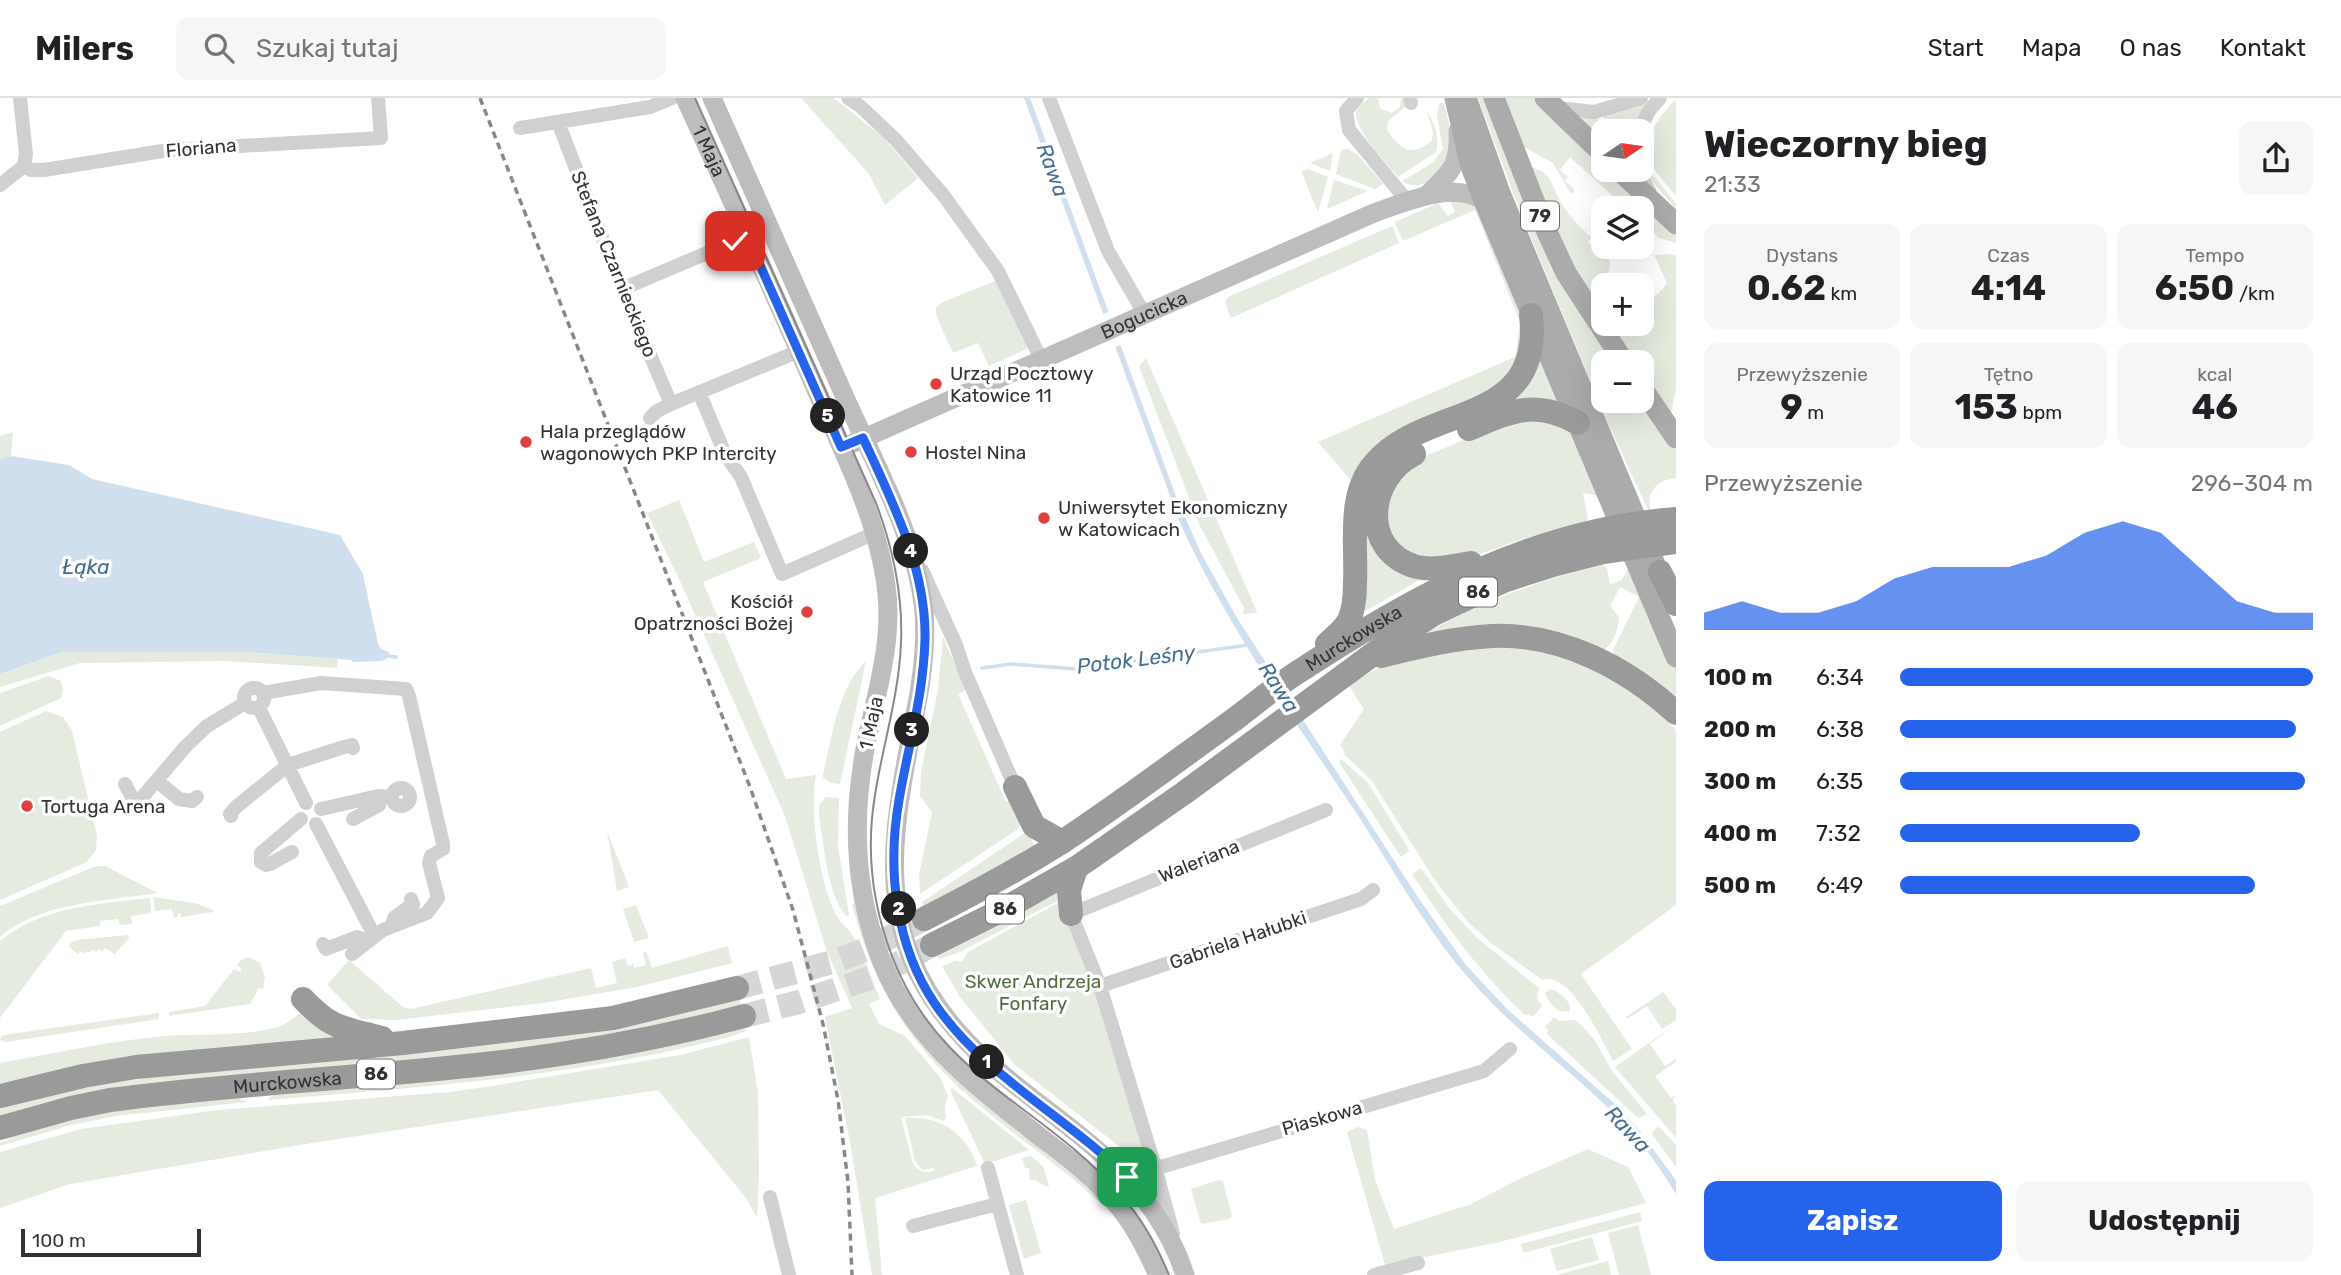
<!DOCTYPE html>
<html lang="pl">
<meta charset="utf-8">
<style>
:root{--surface:#fff;--page:#f6f6f6;--text:#202124;--muted:#757577;--line:#e0e0e0;--accent:#2563eb}
body{margin:0;font-family:Rubik,sans-serif;background:var(--page);color:var(--text);height:100vh;display:flex;flex-direction:column;font-size:26px;white-space:nowrap}
*{box-sizing:border-box;margin:0}
p{font-size:23px;color:var(--muted)}
.icon{flex:none;width:38px;height:38px;fill:none;stroke:currentColor;stroke-width:2;stroke-linecap:round;stroke-linejoin:round}
.map{position:relative;flex:1;overflow:hidden}
.sheet{display:flex;flex-direction:column;background:var(--surface);width:665px}
.sheet>*{flex:none}
.needle{width:46px;rotate:77deg}
.tools{position:absolute;left:1591px;top:21px;display:grid;gap:14px}
.tools a{display:grid;place-items:center;width:63px;height:63px;border-radius:14px;background:var(--surface);box-shadow:0 7px 28px #0002;font-size:35px}
.scale{position:absolute;left:21px;bottom:18px;width:180px;box-sizing:border-box;padding-left:7px;border:4px solid #333;border-top:0;font-size:19px;line-height:24px;white-space:nowrap;color:#333;-webkit-text-stroke:5px #fff;paint-order:stroke}
.pin{position:absolute;display:grid;place-items:center;width:60px;height:60px;color:#fff;margin:-30px;border-radius:14px;box-shadow:0 4px 10px #0006}
.km{position:absolute;width:35px;height:35px;margin:-18px;border-radius:50%;background:#222;color:#fff;font-size:19px;line-height:35px;text-align:center}
.round{display:grid;place-items:center;flex:none;width:74px;height:74px;border-radius:14px;background:var(--page)}
.summary{display:flex;align-items:center;justify-content:space-between;height:119px;padding:0 28px}
h1{font-size:38px;font-weight:700;line-height:52px}
.figures{display:grid;grid-template-columns:repeat(3,1fr);gap:10px;height:119px;padding:7px 28px}
.figures div{display:grid;align-content:center;border-radius:14px;background:var(--page);text-align:center}
.figures b{font-size:35px;font-weight:700}
.figures small{font-size:19px;font-weight:400}
.figures p{font-size:19px}
.chart{height:196px;padding:14px 28px}
.chart p{display:flex;justify-content:space-between}
.chart svg{width:100%;height:126px;margin-top:7px;fill:var(--accent);opacity:.7}
.primary-button{display:flex;gap:14px;margin-top:auto;padding:14px 28px}
.primary-button a{flex:1;height:80px;border-radius:14px;background:var(--accent);color:#fff;font-size:28px;font-weight:700;line-height:80px;text-align:center}
.primary-button a+a{background:var(--page);color:var(--text)}
ul{padding:0 28px;list-style:none;font-size:23px}
li{display:grid;grid-template-columns:112px 84px 1fr;align-items:center;height:52px}
li i{height:18px;border-radius:9px;background:var(--accent)}
header{display:flex;align-items:center;gap:42px;box-sizing:border-box;height:98px;padding:0 35px;background:var(--surface);border-bottom:2px solid var(--line)}
header strong{font-size:33px}
nav{display:flex;gap:38px;margin-inline-start:auto;font-size:24px}
.search{width:490px;height:63px;background:var(--page);display:flex;align-items:center;gap:18px;box-sizing:border-box;padding:0 24px;border-radius:14px;color:var(--muted);font-size:26px}
main{display:flex;flex:1;min-height:0}
.map>svg:first-child{display:block}
.green{fill:#e5ebdf}
.water{fill:#d0dfed}
.pier{fill:#fff}
.lines{fill:none;stroke-linecap:round;stroke-linejoin:round}
.stream{stroke:#d0dfed;stroke-width:3.5}
.highway-tunnel{stroke:#d6d6d6;stroke-width:24;stroke-dasharray:24 12;stroke-linecap:butt}
.street{stroke:#d0d0d0;stroke-width:14}
.secondary{stroke:#bdbdbd;stroke-width:19}
.primary{stroke:#ababab;stroke-width:21}
.highway{stroke:#9a9a9a;stroke-width:24}
.tram{stroke:#888;stroke-width:2}
.rail{stroke:#888;stroke-width:3.5;stroke-dasharray:7 5;stroke-linecap:butt}
.route-casing{stroke:#fff;stroke-width:14}
.route{stroke:#2563eb;stroke-width:9}
.poi-dot{fill:#e03f3e;stroke:#fff;stroke-width:2.5}
.labels{text-anchor:middle;dominant-baseline:central;stroke-width:7;stroke-linejoin:round;paint-order:stroke}
.shield{fill:#fff;stroke:#707070;stroke-width:2}
.shield-label{font-size:18px;font-weight:bold;fill:#333}
.street-label{font-size:19px;fill:#333;stroke:#fff}
.poi-label{font-size:19px;fill:#333;stroke:#fff;text-anchor:start}
.park-label{font-size:19px;fill:#526e40;stroke:#fff}
.water-label{font-size:21px;font-style:italic;fill:#426e94;stroke:#fff}
</style>
<header>
<strong>Milers</strong>
<div class="search"><svg class="icon" aria-label="search" viewBox="0 0 24 24"><circle cx="10" cy="10" r="6"/><path d="M15 15l6 6"/></svg>Szukaj tutaj</div>
<nav><a>Start</a><a>Mapa</a><a>O nas</a><a>Kontakt</a></nav>
</header>
<main>
<div class="map">
<svg width="1676" height="1177" viewBox="0 0 1676 1177">
<rect width="100%" height="100%" fill="#fff"/>
<path class="green" d="M801 0H833L839 4 884 40 918 80 885 107 869 76Z
M1369 0H1378L1380 10 1391 15 1400 9 1401 0H1405V9L1388 23 1387 32C1400 51 1412 61 1432 42L1433 34 1427 14C1435 24 1440 43 1436 54L1398 79C1388 66 1350 28 1357 12 1359 7 1365 4 1369 0Z
M1478 0H1486L1615 264H1603V303H1641L1676 353V380C1658 382 1647 392 1650 411L1648 412 1607 323 1521 116Z
M1505 0H1534L1603 66V72H1609L1676 135V145L1659 140 1642 124V110H1626L1570 59 1560 72 1568 79 1565 83 1575 92 1571 96 1553 65 1524 49 1516 34Z
M1650 2 1632 33H1617L1603 19Z
M1675 2 1676 3V98L1644 60C1647 36 1659 18 1675 2Z
M1439 5H1444L1454 46 1435 81C1424 86 1414 91 1402 83L1434 64 1443 51 1437 18Z
M1579 20H1597L1611 33H1603V46Z
M1348 51 1357 56 1383 86 1375 91 1336 76 1341 52Z
M1333 55 1330 73 1310 65Z
M1642 64 1676 105V111L1651 82Z
M1532 69C1554 76 1551 89 1562 106 1570 119 1581 130 1592 140L1588 144 1593 149 1589 154 1594 150 1597 152 1601 149C1621 169 1603 178 1595 199H1590L1551 124Z
M1308 71 1328 79 1318 114 1301 73Z
M1334 82 1368 93 1327 111Z
M1472 102 1521 203 1518 271 1355 387 1318 344 1515 259 1520 224 1475 112 1403 143 1395 124 1438 105 1448 118 1455 114 1450 103Z
M1392 128 1399 145 1231 220 1225 204 1228 199Z
M1667 156 1676 157V290L1671 316 1642 276V264H1633L1609 226H1642V206L1659 195 1667 185 1654 157Z
M997 182 1029 250 989 268 978 245 953 255 936 217V210L941 205Z
M1539 248 1565 311C1549 307 1535 304 1518 306 1499 310 1481 320 1463 328 1423 344 1367 361 1369 415 1369 433 1378 450 1391 462 1400 471 1413 474 1423 480L1360 516 1363 489V415L1366 398 1375 377 1387 362 1404 350 1483 315 1505 302 1524 283Z
M1146 260 1257 514 1256 515 1243 516 1244 510 1199 426 1139 268Z
M1521 318 1569 330 1599 398 1583 395 1588 420 1586 424 1523 441 1468 460 1426 464 1392 442 1385 399 1423 359Z
M13 334 11 358 0 361V338Z
M679 402 704 464 754 444 761 460 703 484 786 681 816 677C809 713 819 782 835 815 840 825 850 831 855 841 865 859 872 882 880 901L869 906 879 926 905 938 940 979 948 998 945 1008 946 1020 943 1023 927 1017 901 1019 913 1066C918 1073 925 1076 934 1073V1070L922 1072 915 1063 905 1020C940 1018 966 1034 977 1068L875 1100 882 1177H872L850 1044 825 919 852 910 827 854 785 718 680 483 647 415Z
M1603 467 1607 470 1610 487 1622 482 1628 471 1676 569V603L1613 558V552L1639 499 1620 489 1610 508 1619 519C1619 531 1612 549 1601 554L1421 538C1478 505 1538 482 1603 467Z
M943 539 966 592 958 596 1006 704 1014 701 1020 727 1018 731 920 796 919 777 932 714 920 698 921 674 938 592Z
M1527 548 1601 571 1660 616 1676 632V807L1581 876 1632 951 1613 963C1602 942 1569 871 1542 882L1490 844 1468 824 1434 781 1372 683 1344 656 1345 654 1340 647 1364 611 1349 588C1400 548 1465 551 1527 548Z
M62 554H247L338 561 337 570 224 563 80 565 0 589V576Z
M866 563 840 686 831 685 823 680V676C832 639 838 590 866 563Z
M49 578 61 583 63 593 61 600 0 628V595Z
M46 613 63 619 72 633 97 738 96 752 87 764 0 802V634Z
M1341 661 1368 685 1408 750 1409 753 1401 759 1339 664Z
M826 699 839 700 838 748 849 817 846 818C826 792 825 751 819 719V707Z
M607 733 629 789 617 793Z
M1028 733 1034 747 1033 749 924 810 922 804Z
M96 768H105L158 795C107 803 39 804 0 839V808Z
M1421 770 1449 810 1477 840 1539 890 1537 900 1542 908 1533 919 1529 916 1525 917C1477 872 1448 830 1412 776Z
M1063 790 1061 801 958 855 939 861 937 856Z
M153 799 195 805 213 812V814L181 819V815H178L177 819 174 820 172 811 155 813Z
M150 800 152 823 151 815 131 818 132 826 120 827 118 821 100 823V828L66 833 0 920V843C40 809 99 806 150 800Z
M858 805 887 893 1102 1102 1099 1104C1052 1060 996 1026 950 981 900 932 869 874 852 806Z
M1058 805 1064 807 1100 900 1146 1058V1065L1142 1066 1015 967 960 899 942 868 956 863 962 864 968 854Z
M636 807 649 840 634 844 623 811Z
M128 837 129 840 115 856 105 850 102 853 99 851 96 854 92 852 90 855 86 853 84 856 80 853 78 856 69 849 70 845 76 842Z
M728 848 732 865 637 889 543 905 396 922 361 921 327 887 349 862 403 909 411 911 591 870 596 890 617 885 612 864 625 860 628 868 633 866 634 870 646 867 643 855 646 853 652 870Z
M249 859 260 865 265 879 263 891 259 890 250 906 169 918V914L205 908 234 871 240 874 242 871 237 867 242 861Z
M1550 891C1560 894 1571 902 1570 913 1558 916 1549 906 1545 895Z
M1663 894 1676 911V922L1662 931 1647 908 1627 921 1626 919Z
M740 901 741 907 597 941 0 1019V1010C94 981 191 975 288 966 441 952 592 941 740 901Z
M159 915V921L6 944 0 942 2 938 10 936Z
M300 915 343 940 34 978 0 985V965C55 955 109 943 165 938 202 935 241 939 278 929 286 926 293 921 300 915Z
M1554 919 1559 923 1576 922 1594 941 1612 973 1647 1016 1638 1020 1547 936 1548 932 1545 929Z
M1676 926 1650 946 1665 968 1676 961V964L1655 978 1671 1000 1676 997 1673 1002 1676 1008V1040L1615 969Z
M744 927 746 933 733 938C581 978 424 989 268 1002L270 999 277 996Z
M749 939 758 995 759 1077 757 1120 746 1100 658 992 312 1045 70 1086 0 1110V1054L81 1031 218 1012 450 994 492 988 680 957Z
M952 990 1029 1052 985 1066 950 992Z
M237 999 247 1004 116 1018 71 1027 0 1048V1045C72 1010 159 1008 237 999Z
M1658 1028 1676 1047V1069L1652 1036Z
M1358 1029 1367 1032 1375 1082 1394 1131 1471 1106 1517 1082 1588 1051 1628 1069 1646 1105 1500 1144 1385 1167 1347 1034Z
M1031 1058 1043 1068 1049 1088 1046 1089 1035 1082H1030L1029 1070H1025L1022 1060Z
M1218 1082 1223 1083 1232 1118 1229 1121 1201 1126 1191 1091Z
M1026 1102 1041 1155 1024 1161 1009 1107Z
M1640 1114 1642 1123 1523 1155 1521 1146Z
M1638 1127 1651 1177H1619L1608 1135Z
M1592 1139 1599 1162 1557 1173 1550 1151Z
M1608 1163 1611 1177H1556Z"/>
<path class="water" d="M1024 0H1030L1177 401 1202 457 1237 520 1419 801 1466 867 1507 911 1616 1007 1639 1032 1673 1078 1676 1083V1096C1660 1070 1643 1045 1622 1024 1576 975 1519 937 1475 887 1430 838 1397 778 1361 722 1297 626 1228 530 1180 425Z
M11 358 69 367 92 381 340 437 363 476 378 546 381 551 389 554 388 560 382 563 353 564 351 562 247 554H62L0 576V361Z"/>
<path class="pier" d="M1111 213 1123 246 1111 251 1098 218Z"/>
<g class="lines">
<path class="stream" d="M389 558 396 559
M982 570 1011 566 1077 571 1248 547"/>
<path class="highway-tunnel" d="M737 890 836 863 867 851 924 821
M744 918 799 904 876 878 932 847"/>
<path class="street" d="M20 0 26 56 24 68
M848 0 860 8 896 42 944 98 998 173 1042 263
M1049 0 1108 153 1145 217
M1357 0 1346 13 1349 32 1408 104
M1410 0 1411 5
M1558 10 1594 14 1641 0
M558 24 622 191 671 306
M520 30 650 9 672 0
M1639 33 1649 13 1660 0
M24 68 31 72H44L169 52 381 40 378 0
M1638 72 1649 93
M0 87 24 68
M622 191 747 138
M699 294 725 356 741 379 782 476 875 435
M650 320 657 313 671 306 799 253
M922 472 956 547 965 574 1015 689
M244 600a10 10 0 1 1 20 0a10 10 0 1 1-20 0Z
M263 595 321 585 406 591 409 598 443 746V751L431 758 429 765 438 800 427 815 383 832 352 856
M259 610 306 705
M157 683 179 701 192 703 197 699
M125 686 134 703H139L186 648 207 628 245 605
M392 699a9 9 0 1 1 18 0a9 9 0 1 1-18 0Z
M321 711 378 698 392 699
M231 718 230 716 236 709 288 667 344 649 352 647 353 650
M353 721 379 707 378 698
M316 726 374 837
M292 754 270 766 266 767 261 764V755L301 721
M392 827 394 820 413 806 411 801
M323 846 326 851 357 839 367 843
M1100 888 1361 801 1373 792
M988 1070 1017 1177
M1127 1079 1484 973 1510 951
M770 1099 789 1177
M913 1128 997 1106
M1173 1135 1155 1069 1100 888 1071 816 1326 712
M1374 1177 1418 1165"/>
<g class="secondary">
<path id="s1" d="M685 0C730 98 774 195 817 294 845 358 880 425 887 496 892 545 877 593 867 641 852 714 853 788 880 859 910 940 977 989 1043 1041 1071 1062 1100 1084 1122 1113 1137 1132 1148 1155 1158 1177"/>
<path d="M712 0C758 102 803 204 848 306 878 372 916 440 924 513 927 551 921 589 913 626 899 703 881 781 910 857 966 1001 1136 1025 1185 1177"/>
<path d="M1427 97C1451 74 1460 67 1458 33"/>
<path id="s2" d="M853 345 1374 115C1405 104 1454 82 1484 103"/>
</g>
<path class="primary" d="M1455 0 1471 68 1484 103 1676 559
M1494 0 1542 123 1566 175 1624 264
M1545 0 1603 56
M1468 5 1500 95 1664 488
M1619 72 1676 126
M1642 290 1676 340"/>
<g class="highway">
<path d="M1469 331C1511 313 1535 301 1578 325"/>
<path d="M1414 356C1367 380 1359 453 1417 469 1434 473 1454 468 1471 465"/>
<path d="M1660 474 1676 506"/>
<path d="M1327 546C1335 538 1344 532 1349 522 1354 511 1355 497 1355 485 1357 446 1347 398 1374 366 1425 305 1544 330 1531 217"/>
<path d="M1381 558C1418 549 1454 540 1492 538 1561 535 1627 570 1676 615"/>
<path d="M1015 689 1034 728 1062 744"/>
<path d="M1071 816 1069 792 1076 770"/>
<path id="s3" d="M924 821C971 797 1018 772 1062 744 1121 705 1178 662 1235 621 1256 605 1276 588 1298 574 1417 497 1532 432 1676 421"/>
<path d="M932 847 1004 811 1076 770 1184 695 1384 548 1434 516 1506 482 1556 466 1603 454 1676 444"/>
<path d="M303 901C333 932 341 929 382 940"/>
<path d="M0 998 83 978 136 969 403 945 613 920 737 890"/>
<path id="s4" d="M0 1030 71 1010 110 1002C237 985 366 980 494 965 579 955 662 940 744 918"/>
</g>
<path class="tram" d="M695 0 876 405C893 450 903 497 901 545 899 597 883 646 875 697 866 751 872 806 892 858 938 980 1043 1007 1120 1096 1141 1119 1157 1148 1169 1177"/>
<path class="rail" d="M480 0 750 689 793 812 823 926 838 1002 848 1084 852 1177"/>
</g>
<g class="lines">
<g class="route-casing">
<path id="route" d="M735 143 747 138 841 349 863 340C892 403 926 469 925 540 924 595 908 649 899 702 887 771 895 847 935 906 984 978 1066 1018 1127 1079"/>
</g>
<use href="#route" class="route"/>
</g>
<g class="poi-dot">
<circle cx="936" cy="286" r="7"/>
<circle cx="526" cy="344" r="7"/>
<circle cx="911" cy="354" r="7"/>
<circle cx="1044" cy="420" r="7"/>
<circle cx="807" cy="514" r="7"/>
<circle cx="27" cy="708" r="7"/>
</g>
<g class="labels">
<g class="shield">
<rect x="1521" y="103.5" width="38" height="29" rx="5"/>
<rect x="1459" y="479.5" width="38" height="29" rx="5"/>
<rect x="986" y="796.5" width="38" height="29" rx="5"/>
<rect x="357" y="961.5" width="38" height="29" rx="5"/>
</g>
<g class="shield-label">
<text x="1540" y="118">79</text>
<text x="1478" y="494">86</text>
<text x="1005" y="811">86</text>
<text x="376" y="976">86</text>
</g>
<g class="street-label">
<text transform="translate(201 50) rotate(-5)">Floriana</text>
<text stroke="none"><textPath href="#s1" startOffset="58">1 Maja</textPath></text>
<text transform="translate(614 166) rotate(68)">Stefana Czarnieckiego</text>
<text stroke="none"><textPath href="#s2" startOffset="318">Bogucicka</textPath></text>
<text stroke="none"><textPath href="#s3" startOffset="514">Murckowska</textPath></text>
<text transform="translate(871 625) rotate(-78)">1 Maja</text>
<text transform="translate(1199 763) rotate(-22)">Waleriana</text>
<text transform="translate(1238 842) rotate(-19)">Gabriela Hałubki</text>
<text stroke="none"><textPath href="#s4" startOffset="292">Murckowska</textPath></text>
<text transform="translate(1322 1020) rotate(-16)">Piaskowa</text>
</g>
<g class="poi-label">
<text x="950" y="275">Urząd Pocztowy<tspan x="950" dy="22">Katowice 11</tspan></text>
<text x="540" y="333">Hala przeglądów<tspan x="540" dy="22">wagonowych PKP Intercity</tspan></text>
<text x="925" y="354">Hostel Nina</text>
<text x="1058" y="409">Uniwersytet Ekonomiczny<tspan x="1058" dy="22">w Katowicach</tspan></text>
<text x="793" y="503" text-anchor="end">Kościół<tspan x="793" dy="22">Opatrzności Bożej</tspan></text>
<text x="41" y="708">Tortuga Arena</text>
</g>
<g class="park-label">
<text x="1033" y="883">Skwer Andrzeja<tspan x="1033" dy="22">Fonfary</tspan></text>
</g>
<g class="water-label">
<text transform="translate(1053 72) rotate(70)">Rawa</text>
<text x="86" y="468">Łąka</text>
<text transform="translate(1136 561) rotate(-7)">Potok Leśny</text>
<text transform="translate(1279 589) rotate(57)">Rawa</text>
<text transform="translate(1628 1031) rotate(47)">Rawa</text>
</g>
</g>
</svg>
<div class="tools">
<a><svg class="needle" viewBox="-14 -14 28 28"><path d="M0-13l5 13h-10z" fill="#e53935"/><path d="M0 13l5-13h-10z" fill="#757577"/></svg></a>
<a><svg class="icon" aria-label="layers" viewBox="0 0 24 24"><path d="M12 4l9 5-9 5-9-5zM3 14l9 5 9-5"/></svg></a>
<a>+</a>
<a>−</a>
</div>
<div class="scale">100 m</div>
<div class="pin" style="left:1127px;top:1079px;background:#1e9e55"><svg class="icon" aria-label="arrive" viewBox="0 0 24 24"><path d="M6 21V4h12l-3 4 3 4H6"/></svg></div>
<div class="pin" style="left:735px;top:143px;background:#d93025"><svg class="icon" aria-label="check" viewBox="0 0 24 24"><path d="M5 12l5 5 9-10"/></svg></div>
<b class="km" style="left:987px;top:964px">1</b>
<b class="km" style="left:899px;top:811px">2</b>
<b class="km" style="left:912px;top:632px">3</b>
<b class="km" style="left:911px;top:453px">4</b>
<b class="km" style="left:828px;top:318px">5</b>
</div>
<section class="sheet">
<div class="summary"><div><h1>Wieczorny bieg</h1><p>21:33</p></div><a class="round"><svg class="icon" aria-label="share" viewBox="0 0 24 24"><path d="M12 15V3M7 8l5-5 5 5M5 13v7h14v-7"/></svg></a></div>
<div class="figures">
<div><p>Dystans</p><b>0.62<small> km</small></b></div>
<div><p>Czas</p><b>4:14</b></div>
<div><p>Tempo</p><b>6:50<small> /km</small></b></div>
</div>
<div class="figures">
<div><p>Przewyższenie</p><b>9<small> m</small></b></div>
<div><p>Tętno</p><b>153<small> bpm</small></b></div>
<div><p>kcal</p><b>46</b></div>
</div>
<div class="chart"><p><span>Przewyższenie</span>296–304 m</p>
<svg viewBox="0 0 160 44" preserveAspectRatio="none"><path d="M0 44V38L10 34L20 38L30 38L40 34L50 26L60 22L70 22L80 22L90 18L100 10L110 6L120 10L130 22L140 34L150 38L160 38V44z"/></svg>
</div>
<ul>
<li><b>100 m</b>6:34<i style="width:100%"></i></li>
<li><b>200 m</b>6:38<i style="width:96%"></i></li>
<li><b>300 m</b>6:35<i style="width:98%"></i></li>
<li><b>400 m</b>7:32<i style="width:58%"></i></li>
<li><b>500 m</b>6:49<i style="width:86%"></i></li>
</ul>
<div class="primary-button"><a>Zapisz</a><a>Udostępnij</a></div>
</section>
</main>
